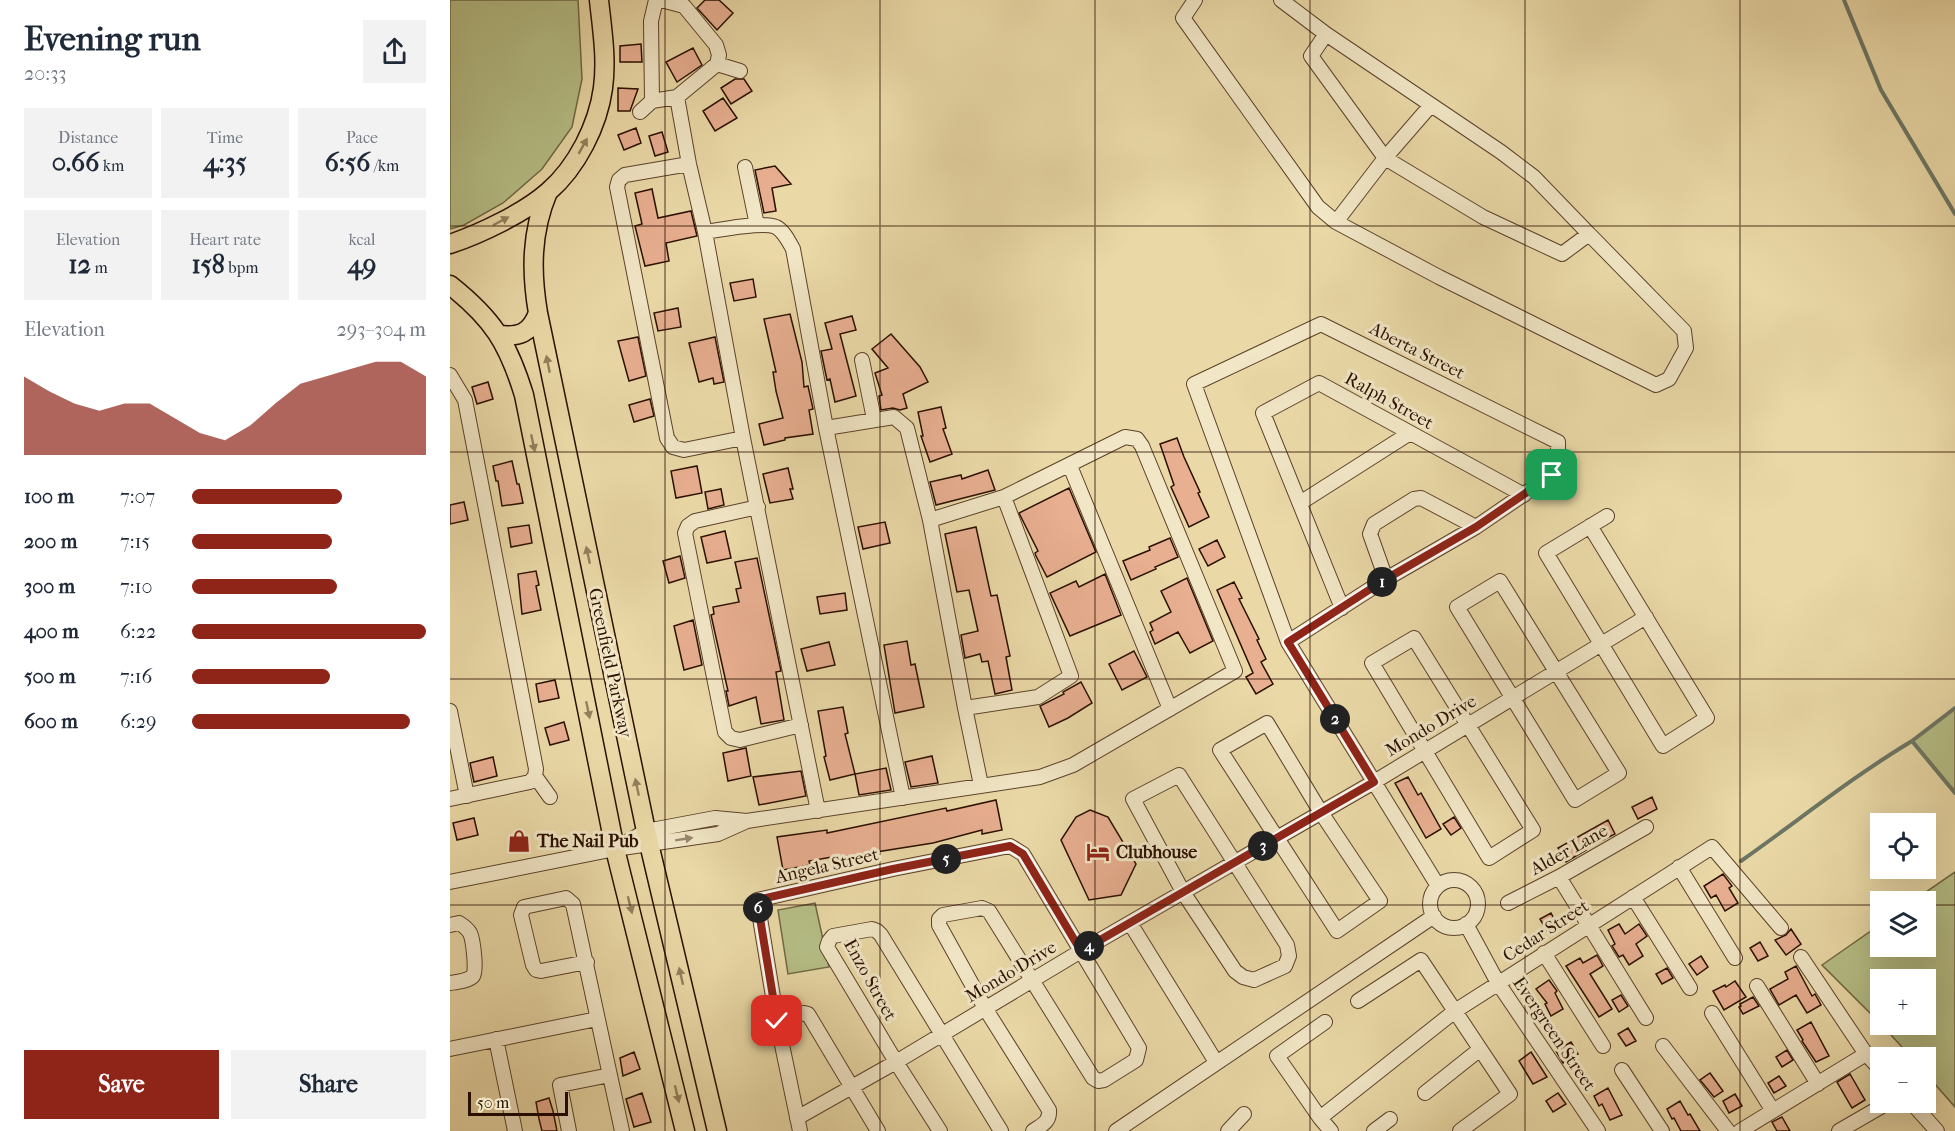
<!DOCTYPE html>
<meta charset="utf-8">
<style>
:root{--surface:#fff;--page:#f2f2f3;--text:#1f2937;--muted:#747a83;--accent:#8f2418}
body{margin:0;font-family:"IM FELL French Canon",serif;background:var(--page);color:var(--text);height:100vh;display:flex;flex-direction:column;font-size:22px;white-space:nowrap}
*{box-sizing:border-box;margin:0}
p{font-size:20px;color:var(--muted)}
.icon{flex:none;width:33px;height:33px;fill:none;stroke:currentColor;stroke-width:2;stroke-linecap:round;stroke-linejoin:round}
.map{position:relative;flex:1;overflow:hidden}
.drawer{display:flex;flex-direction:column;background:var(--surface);width:450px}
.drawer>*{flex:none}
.buttons{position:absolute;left:1420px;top:813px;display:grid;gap:12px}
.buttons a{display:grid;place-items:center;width:66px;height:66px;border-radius:0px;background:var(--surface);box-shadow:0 6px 24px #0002;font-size:30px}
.scale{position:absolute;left:18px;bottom:15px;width:100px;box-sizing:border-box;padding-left:6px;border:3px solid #2b1000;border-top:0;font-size:16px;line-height:21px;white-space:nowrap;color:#2b1000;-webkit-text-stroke:4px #f1e6c6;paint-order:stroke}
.pin{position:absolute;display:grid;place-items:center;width:51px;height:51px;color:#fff;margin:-26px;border-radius:12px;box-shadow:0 3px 9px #0006}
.km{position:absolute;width:30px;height:30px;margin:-15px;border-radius:50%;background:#222;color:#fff;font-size:16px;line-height:30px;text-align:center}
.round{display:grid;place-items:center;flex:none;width:63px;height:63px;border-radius:0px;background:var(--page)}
.head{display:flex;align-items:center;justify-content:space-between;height:102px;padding:0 24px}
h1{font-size:33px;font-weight:700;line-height:45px}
.stats{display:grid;grid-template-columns:repeat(3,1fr);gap:9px;height:102px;padding:6px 24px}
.stats div{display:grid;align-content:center;border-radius:0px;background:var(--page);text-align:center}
.stats b{font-size:26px;font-weight:700}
.stats small{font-size:16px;font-weight:400}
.stats p{font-size:16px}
.chart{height:168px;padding:12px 24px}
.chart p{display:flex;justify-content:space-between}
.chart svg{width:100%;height:108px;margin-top:6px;fill:var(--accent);opacity:.7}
.cta{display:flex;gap:12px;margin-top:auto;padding:12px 24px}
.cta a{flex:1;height:69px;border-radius:0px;background:var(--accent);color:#fff;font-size:24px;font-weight:700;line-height:69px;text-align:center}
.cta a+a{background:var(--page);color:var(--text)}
ul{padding:0 24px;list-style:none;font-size:20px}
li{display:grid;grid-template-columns:96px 72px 1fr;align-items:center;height:45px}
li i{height:15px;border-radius:8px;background:var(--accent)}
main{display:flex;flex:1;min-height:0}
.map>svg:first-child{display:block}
.green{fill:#b6bf87;stroke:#706844;stroke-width:1.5}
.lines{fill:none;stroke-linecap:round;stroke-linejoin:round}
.stream{stroke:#6c7665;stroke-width:4}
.building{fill:#e8af91;stroke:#2b1000;stroke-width:1.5}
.minor-casing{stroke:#5b422a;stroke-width:16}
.major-casing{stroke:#2b1000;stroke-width:21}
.minor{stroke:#f1e6c6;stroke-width:14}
.major{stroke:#ead9a7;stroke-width:18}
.oneway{fill:#947f5c}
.oneway2{fill:#98866d}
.route-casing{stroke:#fff;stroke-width:12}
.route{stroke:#8f2418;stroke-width:8}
.grid{fill:none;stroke:#2b1000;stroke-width:1.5;stroke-opacity:0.55}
.labels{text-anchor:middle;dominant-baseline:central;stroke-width:6;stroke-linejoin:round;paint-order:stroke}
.street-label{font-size:18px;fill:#2b1000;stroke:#f1e6c6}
.poi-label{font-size:18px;font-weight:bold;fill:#2b1000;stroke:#f1e6c6;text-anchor:start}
</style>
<main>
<section class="drawer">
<div class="head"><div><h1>Evening run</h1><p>20:33</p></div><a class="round"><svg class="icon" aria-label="share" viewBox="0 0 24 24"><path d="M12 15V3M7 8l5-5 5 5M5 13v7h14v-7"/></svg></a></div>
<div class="stats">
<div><p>Distance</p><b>0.66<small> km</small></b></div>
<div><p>Time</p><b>4:35</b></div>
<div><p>Pace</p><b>6:56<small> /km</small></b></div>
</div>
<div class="stats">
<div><p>Elevation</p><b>12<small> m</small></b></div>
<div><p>Heart rate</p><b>158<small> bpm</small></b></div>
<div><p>kcal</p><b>49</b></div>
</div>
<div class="chart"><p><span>Elevation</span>293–304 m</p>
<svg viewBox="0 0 160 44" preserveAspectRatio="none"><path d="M0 44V12L10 18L20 23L30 26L40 23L50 23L60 29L70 35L80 38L90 32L100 23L110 15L120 12L130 9L140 6L150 6L160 12V44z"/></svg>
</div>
<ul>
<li><b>100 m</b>7:07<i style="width:64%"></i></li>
<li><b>200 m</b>7:15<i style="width:60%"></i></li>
<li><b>300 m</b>7:10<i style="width:62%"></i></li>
<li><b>400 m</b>6:22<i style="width:100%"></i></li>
<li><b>500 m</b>7:16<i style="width:59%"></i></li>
<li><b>600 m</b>6:29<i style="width:93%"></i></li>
</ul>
<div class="cta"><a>Save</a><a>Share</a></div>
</section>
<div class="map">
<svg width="1505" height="1131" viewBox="0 0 1505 1131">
<rect width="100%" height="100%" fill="#ead9a7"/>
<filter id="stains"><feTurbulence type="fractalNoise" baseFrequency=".00333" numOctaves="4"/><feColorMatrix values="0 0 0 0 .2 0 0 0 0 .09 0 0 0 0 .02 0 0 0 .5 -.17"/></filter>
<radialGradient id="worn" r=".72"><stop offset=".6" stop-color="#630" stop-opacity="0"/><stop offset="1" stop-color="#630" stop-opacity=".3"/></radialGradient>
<path class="green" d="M0 0H128L132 79 122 127 92 169 53 203 14 225 0 229Z
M1505 708V793L1462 741Z
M1505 872V1107L1476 1074V1058L1461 1057 1432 1025 1476 1024V980H1431V1024L1372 965 1431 924V946H1476V902L1463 901Z
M365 903 379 967 338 974 328 910Z"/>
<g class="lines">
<path class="stream" d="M1394 0 1431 90 1505 214
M1505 708 1462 741 1505 793
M1291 861C1348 821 1402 777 1462 741"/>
</g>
<path class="building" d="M255 0H269L283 13 267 30 247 8Z
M191 44 192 62H170V46Z
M243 48 252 65 227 82 216 62Z
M285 79H294L302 91 281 104 271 88Z
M168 88 188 89 180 111H168Z
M273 98 287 118 265 131 253 111Z
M186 128 191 143 174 150 168 135Z
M212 132 218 152 205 156 199 136Z
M325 166 341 184 322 188 326 211 314 213 305 170Z
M202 189 208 218 241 211 247 236 216 243 219 261 195 266 185 226 192 224 185 193Z
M303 279 306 297 284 301 280 283Z
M228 308 231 327 208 331 204 313Z
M340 314 352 362 354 387 358 386 363 409 359 410 363 434 335 438V440L314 445 309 424 333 418 326 391 323 372H326L314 319Z
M402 316 406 330 390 334 406 396 385 402 380 379 377 380 371 351 382 349 375 323Z
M441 334 470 367 478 382 453 394 457 408 450 410 443 408 431 410 429 396 432 395 425 373 438 368 422 349Z
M188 337 196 376 179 381 168 341Z
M265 337 274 382 264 384 263 378 249 382 239 343Z
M38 382 43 399 27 404 22 387Z
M200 399 204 416 184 422 179 405Z
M491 407 496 428 493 429 502 454 480 462 471 436H473L468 412Z
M727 438 734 457 750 492 748 493 759 517 739 527 721 487 724 485 710 444Z
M62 461 67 484H69L73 503 52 506 48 481H46L43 466Z
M247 466 252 493 226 498 221 471Z
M338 468 343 489H340L343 499 320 503 313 474Z
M538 470 545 490 486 505 480 482 511 475 512 479Z
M619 488 646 552 597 577 586 556 585 553 588 551 569 513Z
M271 489 274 505 258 509 255 492Z
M14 502 18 520 0 524V505Z
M435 522 440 543 413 549 408 527Z
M79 525 82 543 61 547 58 528Z
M526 527 541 596 547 595 560 656 556 657 562 690 545 694 538 661 532 662 530 654 515 658 511 635 528 631 519 590 507 592 495 534Z
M275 531 281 558 257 563 251 537Z
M720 538 728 557 705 567 706 569 681 580 673 561 700 550 699 547Z
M767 540 775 557 758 566 749 549Z
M230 556 235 578 219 583 213 561Z
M307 558 331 671 326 672 334 720 311 724 306 697 279 706 276 691H278L261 615 264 614 263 607 289 602 286 589 291 588 285 562Z
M86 571 89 585 86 586 91 610 72 614 68 574Z
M655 574 671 615 620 636 600 593 626 581 629 587Z
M737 578 763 641 740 653 728 632 705 644 700 632 703 630 700 623 721 612 711 591Z
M784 582 792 598 789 599 809 639 807 640 816 659 811 662 823 684 806 694 796 677 803 673 767 590Z
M395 593 397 610 370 614 367 597Z
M243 620 252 665 234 670 224 626Z
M457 641 461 665 465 664 474 707 445 713 434 645Z
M379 642 385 665 357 671 351 649Z
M684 651 697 677 672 690 659 664Z
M105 680 109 698 89 702 86 684Z
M631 682 642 703 618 718 599 727 590 706 614 694 613 692Z
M393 707 398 733 395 734 405 774 380 780 374 757 376 756 368 711Z
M114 722 119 740 100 745 95 728Z
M296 748 301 776 278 781 273 753Z
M482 756 488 783 461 787 455 762Z
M43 757 47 776 24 782 20 763Z
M436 768 441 790 409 795 405 774Z
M351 771 356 796 309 805 303 777Z
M958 777 968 795 971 793 991 829 976 838 945 783Z
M1202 797 1207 809 1188 819 1182 807Z
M546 800 552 830 532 834V830L483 843 388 858V856L359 861 360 865 333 870 327 837 377 830V833L496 808 497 811Z
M640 810 658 817 686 864 671 895 639 900 611 840 626 817Z
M1004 817 1011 828 1001 835 993 824Z
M24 818 28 835 7 840 3 823Z
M1158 820 1165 834 1135 849 1136 850 1116 862 1108 848Z
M1273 874 1282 886 1279 888 1288 903 1275 911 1266 895 1261 898 1254 886Z
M1101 913 1108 926 1097 931 1090 919Z
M1169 924 1175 934 1189 924 1197 936 1186 944 1193 956 1179 965 1173 955 1169 957 1162 946 1165 944 1158 930Z
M1341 929 1351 944 1336 955 1325 940 1336 935Z
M1310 942 1318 956 1308 961 1300 948Z
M1147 955 1153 966 1140 974 1162 1009 1149 1017 1116 966 1130 958 1133 963Z
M1251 956 1258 967 1247 975 1239 964Z
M1346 966 1362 996 1365 994 1371 1005 1357 1013 1346 995 1329 1005 1320 989 1338 979 1335 972Z
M1217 968 1223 978 1212 984 1206 974Z
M1099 980 1107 991 1105 993 1113 1009 1101 1016 1095 1004 1097 1003 1086 989Z
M1285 981 1296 997 1274 1010 1263 991 1275 985 1276 987Z
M1171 995 1178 1006 1169 1012 1162 1000Z
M1303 997 1309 1006 1293 1014 1289 1007 1291 1006 1290 1004Z
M1361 1022 1379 1056 1366 1062 1352 1041 1353 1040 1347 1030Z
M1178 1028 1186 1041 1176 1046 1168 1034Z
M1121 1042 1128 1054 1113 1063 1106 1051Z
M1337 1050 1343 1060 1332 1067 1326 1057Z
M184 1052 190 1069 173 1076 170 1058Z
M1081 1052 1097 1077 1083 1084 1069 1061Z
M1260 1073 1273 1091 1264 1097 1250 1080Z
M1400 1074 1415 1100 1402 1108 1387 1082Z
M1329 1076 1336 1086 1324 1093 1318 1083Z
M1158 1088 1172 1115 1160 1120 1152 1104 1149 1106 1144 1096Z
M192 1093 201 1122 184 1127 176 1099Z
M1108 1093 1116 1104 1103 1112 1096 1101Z
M1285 1094 1292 1106 1279 1113 1273 1101Z
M99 1098 103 1111 107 1131H92L89 1119 86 1102Z
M1230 1101 1238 1115 1240 1114 1250 1131H1231L1224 1118 1222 1119 1217 1109Z
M1332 1117 1340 1131H1327L1322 1122Z"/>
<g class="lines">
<g class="minor-casing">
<path id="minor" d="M745 0 733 18 868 207 886 222 989 277 1206 385 1219 379 1236 348 1234 331 1139 234
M831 0 876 34 1051 152 1084 177 1139 234 1112 254 1033 217 935 158 981 105
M876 34 861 56 935 158 886 222
M267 64 290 71
M227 97 239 164 255 232 293 438 368 811
M202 101 227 97 267 64 269 55 266 45 234 6 211 0
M190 112 202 101 201 21 206 0
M239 164 175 175 169 180 167 187 217 438 223 447 234 450 293 438
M295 167 307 225
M255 232C271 230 312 221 326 227 334 231 339 242 343 249L376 428 453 798
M412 360 424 419
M0 375 15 400 86 769 85 776
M376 428 444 417 457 428 480 520 515 708 531 785
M620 466 720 709
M850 503 960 433
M308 507 245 521 238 526 235 533 275 732 281 738 290 740 351 725
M1140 526 1257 718 1213 746 1096 553 1157 516
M936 579 920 534 924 524 964 499 971 498 1026 527
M1050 581 1169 773 1125 800 1007 607Z
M892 608 813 413 869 383 1074 495
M964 638 1083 830 1039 858 922 663Z
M838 642 936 579 1026 527 1102 475 1108 462V442L871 324 744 384 838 642 988 886
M515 708 588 697 621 676 554 497
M0 711 17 796
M817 723 870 811 930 901 887 931 770 750Z
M729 775 837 945 839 956 835 966 804 980 793 977 785 971 733 892 683 799Z
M0 799 80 782 85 776 100 797
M165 849 196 831 265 818 297 821 590 777 623 765 785 671 692 446 687 439 675 437 554 497 480 520
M1229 867 1285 958
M1109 877 1196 1018
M980 904a24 24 0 1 1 48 0a24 24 0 1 1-48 0Z
M0 882 165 849 268 834 297 821
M1183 897 1240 988
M1058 903 1109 877 1196 827
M680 923 766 1062
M1016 924 1048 983 1148 1131
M0 925 9 923C14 926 17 928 20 933 23 939 27 971 23 976 18 981 7 982 0 983
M1094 953 1153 1046
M1351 957 1416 1054 1431 1070
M137 962 91 971 86 970 83 965 71 915 74 907 116 898 123 904 172 1131
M1307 986 1368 1084
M908 1001 971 960 1060 1094 1010 1131
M1262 1013 1323 1111
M327 1021 354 1013 358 1014 428 1131
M875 1022 827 1056 870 1118 881 1131
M46 1039 65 1131
M1213 1046 1278 1131
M0 1049 147 1019
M1172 1070 1212 1131
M975 1093 1029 1050
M1461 1102 1487 1131
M347 1118 446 1062 631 951 924 782 1196 617
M870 1118 1005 1011 1262 847 1331 928
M119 1131 110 1085 160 1075
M350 1131 327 1021 307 900 443 869 560 846 573 854 689 1048 686 1060 654 1080 648 1081 643 1078 539 911 532 908 493 915 489 919V925L535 1008 599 1110C600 1122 592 1125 583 1131
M490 1131 446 1062 377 947 379 941 383 936 422 929 427 931 431 935 551 1131
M666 1131 984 916
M778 1131 794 1114
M924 1131 940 1119
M1290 1131 1416 1054
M1389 1131 1439 1102"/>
</g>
<g class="major-casing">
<path id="major" d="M98 192C81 232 81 272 88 313L196 831 267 1131
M0 244C30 234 74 213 98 192 127 167 148 125 153 88 157 58 152 29 149 0
M0 285C43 319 58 343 74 395L165 849 235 1131
M49 335C69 337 80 334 88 313"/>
</g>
<use href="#minor" class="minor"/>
<use href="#major" class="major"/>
</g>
<defs><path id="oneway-solid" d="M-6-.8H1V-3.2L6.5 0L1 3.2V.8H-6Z" transform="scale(1.5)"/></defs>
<g class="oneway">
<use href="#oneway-solid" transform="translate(133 146) rotate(-61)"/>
<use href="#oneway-solid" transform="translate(51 221) rotate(-28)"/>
<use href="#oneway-solid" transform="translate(98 364) rotate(-101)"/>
<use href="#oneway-solid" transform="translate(83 443) rotate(78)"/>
<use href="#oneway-solid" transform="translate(138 555) rotate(-102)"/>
<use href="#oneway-solid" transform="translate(138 710) rotate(78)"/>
<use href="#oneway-solid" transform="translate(187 787) rotate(-102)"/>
<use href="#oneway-solid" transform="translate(180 905) rotate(76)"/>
<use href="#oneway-solid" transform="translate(231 976) rotate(-103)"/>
<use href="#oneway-solid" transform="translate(227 1094) rotate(76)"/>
</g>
<use class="oneway2" href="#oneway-solid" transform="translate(234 839) rotate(-9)"/>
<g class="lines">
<g class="route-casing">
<path id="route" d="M327 1021 307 900 443 869 560 846 573 854 631 951 924 782 838 642 936 579 1026 527 1102 475"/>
</g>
<use href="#route" class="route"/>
</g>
<path class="grid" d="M215 0V1131M430 0V1131M645 0V1131M860 0V1131M1075 0V1131M1290 0V1131M0 226H1505M0 452H1505M0 679H1505M0 905H1431M1476 905H1505"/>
<defs>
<g id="shop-bare" transform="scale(1.8)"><path d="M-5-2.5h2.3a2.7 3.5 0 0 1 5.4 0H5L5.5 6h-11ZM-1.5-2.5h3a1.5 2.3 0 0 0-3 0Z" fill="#8f2418" stroke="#f1e6c6" stroke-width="2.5" paint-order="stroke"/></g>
<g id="hotel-bare" transform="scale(1.8)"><path d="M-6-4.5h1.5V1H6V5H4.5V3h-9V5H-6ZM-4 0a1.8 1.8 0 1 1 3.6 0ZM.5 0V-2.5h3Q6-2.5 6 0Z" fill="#8f2418" stroke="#f1e6c6" stroke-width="2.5" paint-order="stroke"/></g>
</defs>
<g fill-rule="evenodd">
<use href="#shop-bare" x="69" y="841"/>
<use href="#hotel-bare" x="648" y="852"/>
</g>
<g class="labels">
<g class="street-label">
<text transform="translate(967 351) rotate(27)">Aberta Street</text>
<text transform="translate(939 401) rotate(29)">Ralph Street</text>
<text transform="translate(160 663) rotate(78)">Greenfield Parkway</text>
<text transform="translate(981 726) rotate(-31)">Mondo Drive</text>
<text transform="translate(1119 850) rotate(-29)">Alder Lane</text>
<text transform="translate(377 866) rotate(-13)">Angela Street</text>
<text transform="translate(1096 931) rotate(-33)">Cedar Street</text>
<text transform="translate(561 972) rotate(-31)">Mondo Drive</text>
<text transform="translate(420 980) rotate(61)">Enzo Street</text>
<text transform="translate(1104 1034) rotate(56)">Evergreen Street</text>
</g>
<g class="poi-label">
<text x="87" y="841">The Nail Pub</text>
<text x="666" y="852">Clubhouse</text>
</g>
</g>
<rect width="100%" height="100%" filter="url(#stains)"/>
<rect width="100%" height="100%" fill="url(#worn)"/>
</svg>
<div class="buttons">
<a><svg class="icon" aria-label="locate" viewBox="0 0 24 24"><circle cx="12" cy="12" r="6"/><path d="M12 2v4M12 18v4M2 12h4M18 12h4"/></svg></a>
<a><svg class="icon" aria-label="layers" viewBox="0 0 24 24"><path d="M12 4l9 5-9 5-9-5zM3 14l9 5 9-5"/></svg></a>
<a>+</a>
<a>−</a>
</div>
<div class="scale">50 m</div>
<div class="pin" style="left:1102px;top:475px;background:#1e9e55"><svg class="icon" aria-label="arrive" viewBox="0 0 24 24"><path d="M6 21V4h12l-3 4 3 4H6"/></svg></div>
<div class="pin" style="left:327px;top:1021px;background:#d93025"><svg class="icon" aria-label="check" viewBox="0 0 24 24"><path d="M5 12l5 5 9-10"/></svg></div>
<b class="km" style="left:932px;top:582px">1</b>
<b class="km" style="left:885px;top:719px">2</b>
<b class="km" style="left:813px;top:846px">3</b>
<b class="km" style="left:639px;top:946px">4</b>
<b class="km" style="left:496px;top:859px">5</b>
<b class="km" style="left:308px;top:908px">6</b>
</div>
</main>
